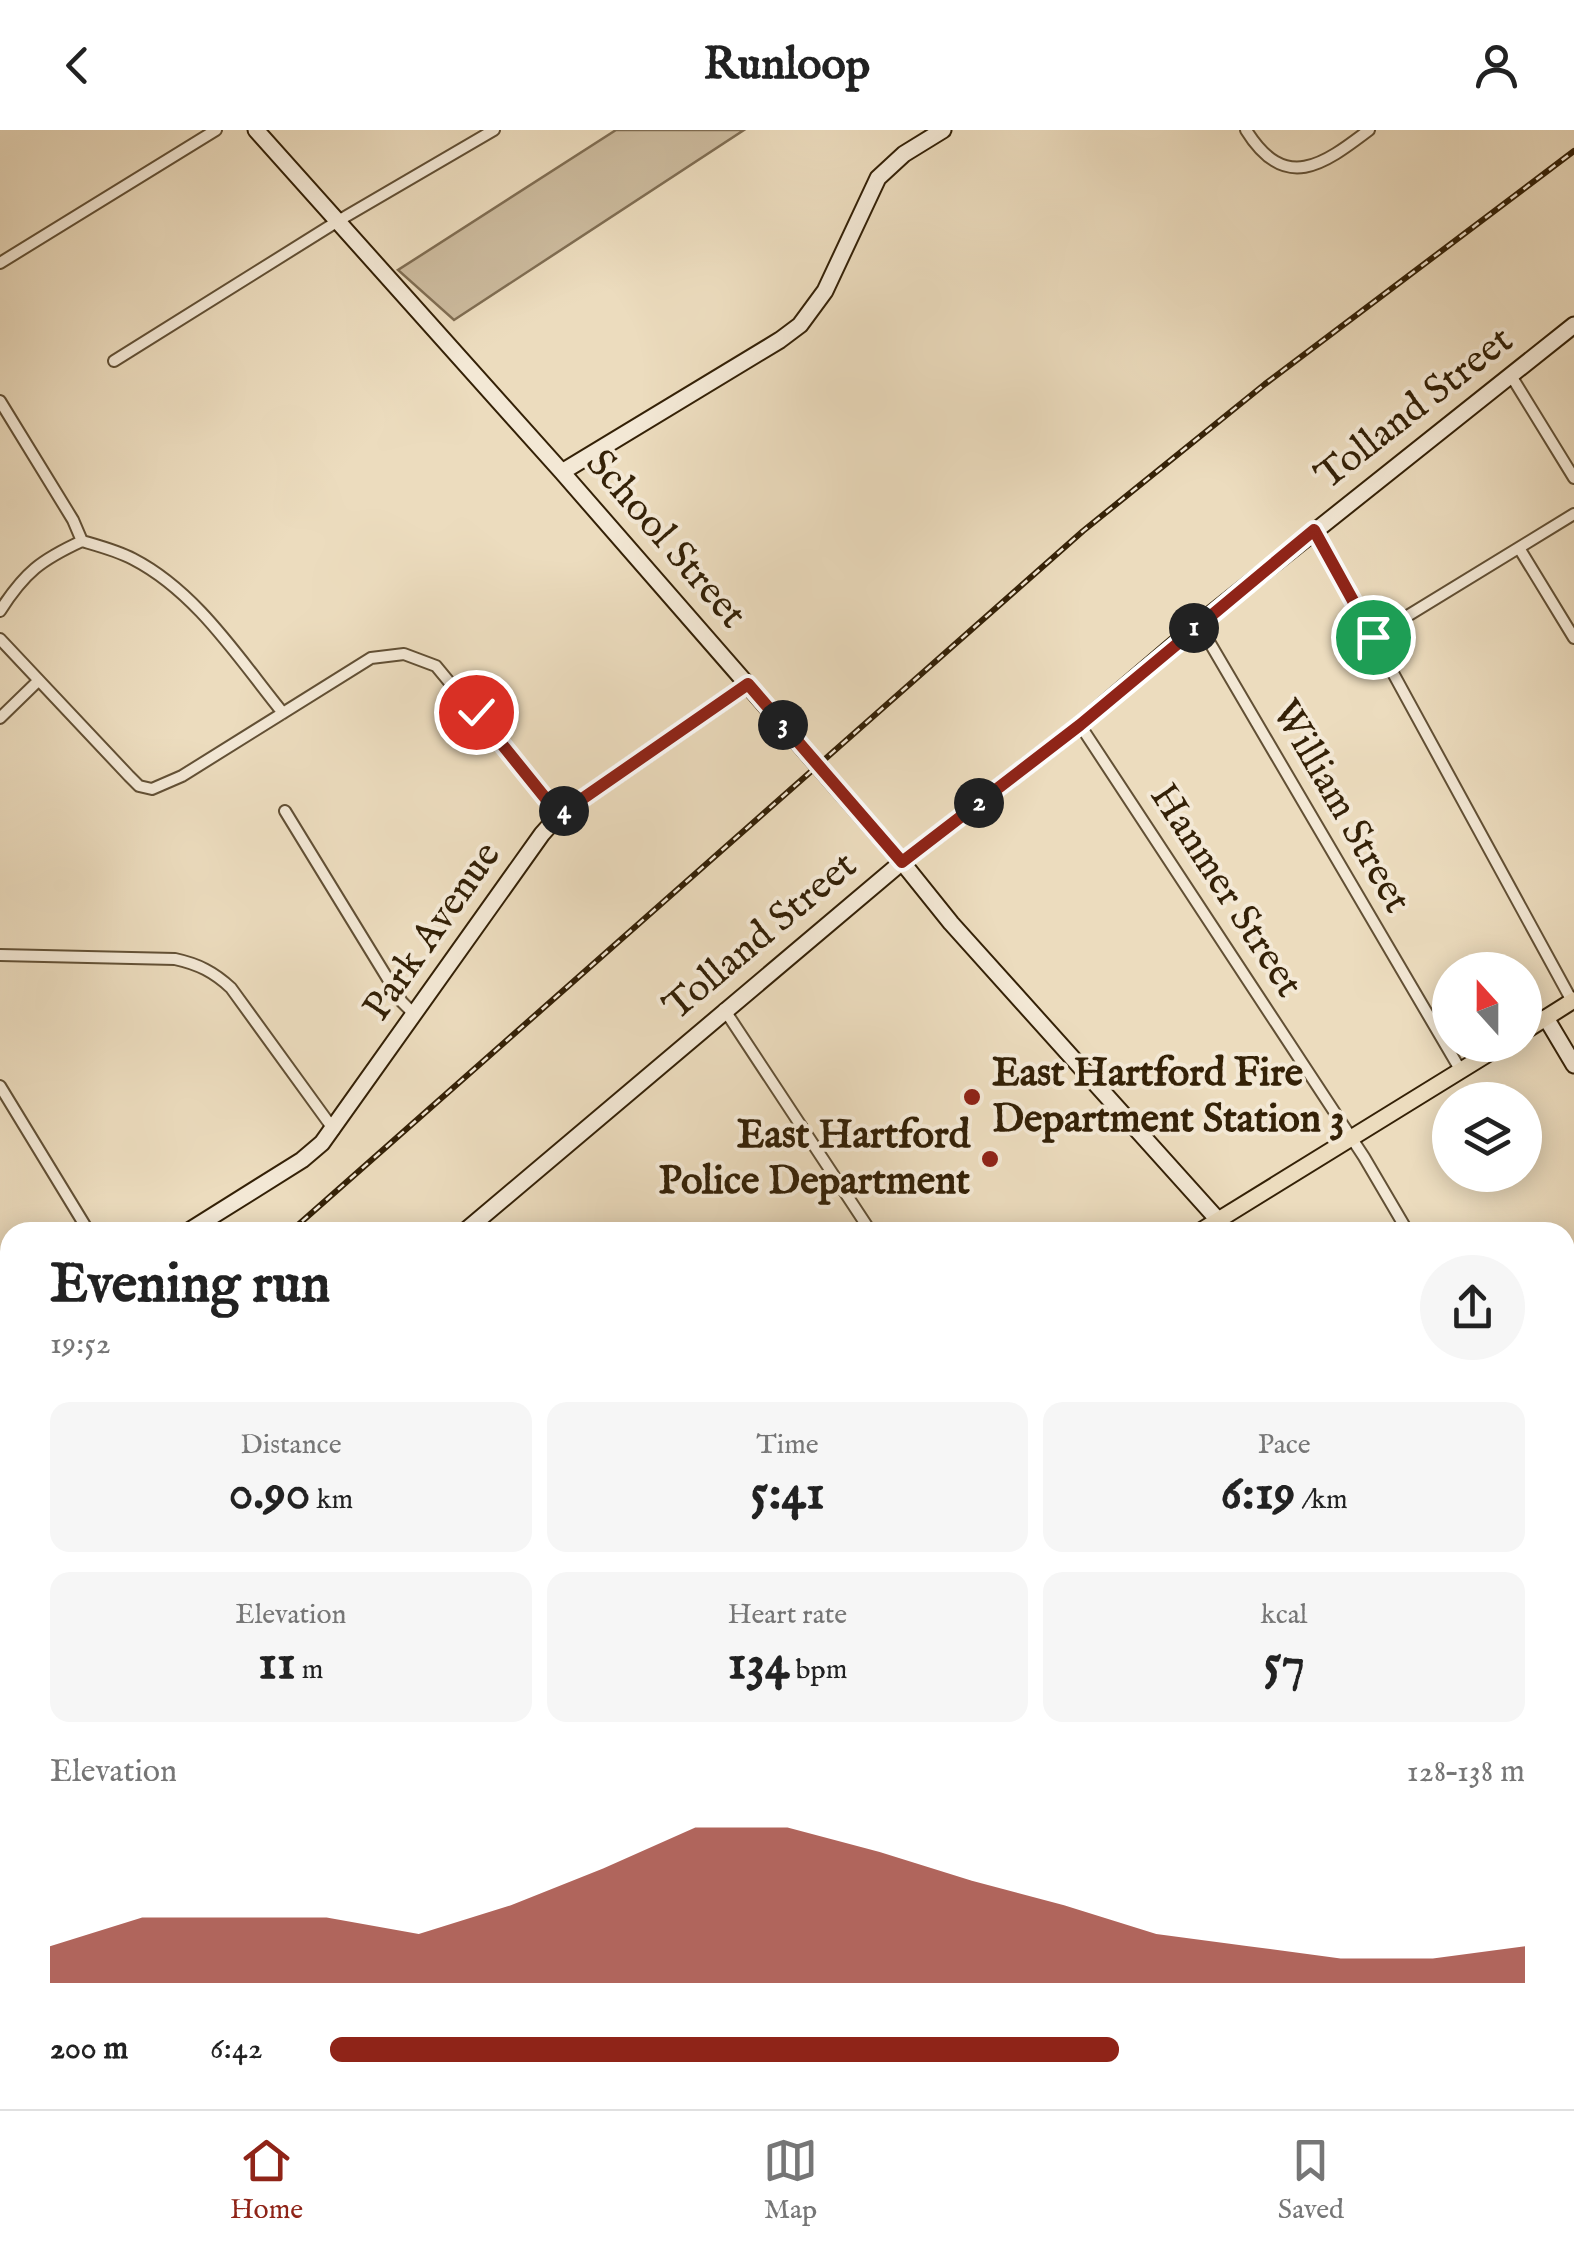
<!DOCTYPE html>
<meta charset="utf-8">
<style>
:root{--surface:#fff;--page:#f6f6f6;--text:#222;--muted:#767676;--line:#e0e0e0;--accent:#8f2418}
body{margin:0;font-family:"IM FELL English",serif;background:var(--page);color:var(--text);height:100vh;display:flex;flex-direction:column;font-size:38px;white-space:nowrap}
*{box-sizing:border-box;margin:0}
p{font-size:32px;color:var(--muted)}
.icon{flex:none;width:55px;height:55px;fill:none;stroke:currentColor;stroke-width:2;stroke-linecap:round;stroke-linejoin:round}
.map{position:relative;flex:1;overflow:hidden}
.details{position:absolute;left:0px;top:1092px;width:1575px;height:888px;display:flex;flex-direction:column;background:var(--surface);border-radius:30px 30px 0 0;box-shadow:0 5px 25px #0003}
.details>*{flex:none}
.needle{width:65px;rotate:339deg}
.fabs{position:absolute;left:1432px;top:822px;display:grid;gap:20px}
.fabs a{display:grid;place-items:center;width:110px;height:110px;border-radius:50%;background:var(--surface);box-shadow:0 5px 25px #0003;font-size:50px}
.pin{position:absolute;display:grid;place-items:center;width:85px;height:85px;color:#fff;margin:-42px;border:5px solid #fff;border-radius:50%;box-shadow:0 2px 10px #0007}
.km{position:absolute;width:50px;height:50px;margin:-25px;border-radius:50%;background:#222;color:#fff;font-size:28px;line-height:50px;text-align:center}
.round{display:grid;place-items:center;flex:none;width:105px;height:105px;border-radius:52px;background:var(--page)}
.overview{display:flex;align-items:center;justify-content:space-between;height:170px;padding:0 50px}
h1{font-size:55px;font-weight:800;line-height:75px}
.stats{display:grid;grid-template-columns:repeat(3,1fr);gap:15px;height:170px;padding:10px 50px}
.stats div{display:grid;align-content:center;border-radius:20px;background:var(--page);text-align:center}
.stats b{font-size:50px;font-weight:800}
.stats small{font-size:28px;font-weight:400}
.stats p{font-size:28px}
.chart{height:280px;padding:20px 50px}
.chart p{display:flex;justify-content:space-between}
.chart svg{width:100%;height:180px;margin-top:10px;fill:var(--accent);opacity:.7}
ul{padding:0 50px;list-style:none;font-size:32px}
li{display:grid;grid-template-columns:160px 120px 1fr;align-items:center;height:75px}
li i{height:25px;border-radius:12px;background:var(--accent)}
header{display:flex;justify-content:space-between;align-items:center;height:130px;padding:0 50px;background:var(--surface);font-size:45px;font-weight:800}
.dock{display:flex;justify-content:space-around;align-items:center;height:140px;border-top:2px solid var(--line);background:var(--surface);font-size:28px;color:var(--muted)}
.dock a{display:grid;justify-items:center;gap:5px}
.dock .selected{color:var(--accent)}
.map>svg:first-child{display:block}
.green{fill:#cdbc9f;stroke:#806e53;stroke-width:2.5}
.water{fill:#ad9c80;stroke:#7d6b50;stroke-width:2.5}
.lines{fill:none;stroke-linecap:round;stroke-linejoin:round}
.street-casing{stroke:#625035;stroke-width:14}
.secondary-casing{stroke:#342107;stroke-width:19}
.primary-casing{stroke:#342107;stroke-width:19}
.street{stroke:#f3e8d5;stroke-width:10}
.secondary{stroke:#f3e8d5;stroke-width:15}
.primary{stroke:#ecdcbe;stroke-width:15}
.rail-casing{stroke:#342107;stroke-width:6}
.rail{stroke:#f3e8d5;stroke-width:2.5;stroke-dasharray:8;stroke-linecap:butt}
.route-casing{stroke:#fff;stroke-width:20}
.route{stroke:#8f2418;stroke-width:12}
.poi-dot{fill:#8f2418;stroke:#f3e8d5;stroke-width:4}
.labels{text-anchor:middle;dominant-baseline:central;stroke-width:8;stroke-linejoin:round;paint-order:stroke}
.street-label{font-size:40px;fill:#342107;stroke:#f3e8d5}
.poi-label{font-size:40px;font-weight:bold;fill:#342107;stroke:#f3e8d5;text-anchor:start}
</style>
<header><svg class="icon" aria-label="back" viewBox="0 0 24 24"><path d="M15 5l-7 7 7 7"/></svg>Runloop<svg class="icon" aria-label="person" viewBox="0 0 24 24"><circle cx="12" cy="8" r="4"/><path d="M4 21q1-7 8-7t8 7"/></svg></header>
<div class="map">
<svg width="1574" height="1979" viewBox="0 0 1574 1979">
<rect width="100%" height="100%" fill="#ecdcbe"/>
<filter id="stains"><feTurbulence type="fractalNoise" baseFrequency=".002" numOctaves="4"/><feColorMatrix values="0 0 0 0 .2 0 0 0 0 .09 0 0 0 0 .02 0 0 0 .5 -.17"/></filter>
<radialGradient id="worn" r=".72"><stop offset=".6" stop-color="#630" stop-opacity="0"/><stop offset="1" stop-color="#630" stop-opacity=".3"/></radialGradient>
<path class="green" d="M616 0H744L454 190 398 140Z
M1574 1554V1979H1346L1336 1975 1321 1979H1130L1123 1970H1565V1556Z
M4 1806 10 1810V1970H387L391 1979H0V1826L4 1824 0 1814Z
M471 1970H667L668 1979H491Z
M678 1970H752L733 1979H682Z
M791 1970H996L980 1979H786Z"/>
<path class="water" d="M343 1970H407L384 1979H335Z
M426 1970H471L491 1978 517 1979H433Z
M752 1970H791L786 1979H733Z"/>
<g class="lines">
<g class="street-casing">
<path id="street" d="M1246 0C1285 63 1323 35 1369 0
M0 133 216 0
M114 231 338 91 494 0
M1510 244 1574 348
M0 271 73 390 82 411
M1315 400 1572 871
M1519 418 1574 508
M0 481C25 442 41 430 82 411 99 416 118 421 133 429 197 462 239 529 283 583
M1196 496 1207 508 1461 941
M1373 507 1574 384
M0 509 129 646 139 656 152 659 182 646 371 528 404 524 436 536 559 685
M0 588 37 552
M1080 595 1364 1027 1408 1102
M285 681 402 872 415 885
M0 825 175 829C198 834 214 842 231 858L334 1000
M724 879 871 1102
M0 956 89 1102
M1565 1328 1574 1322
M1565 1363 1574 1374"/>
</g>
<g class="secondary-casing">
<path id="secondary" d="M256 0 562 342 902 732 951 793 1219 1091
M562 342 780 210 800 195 825 161 878 48 904 24 943 0
M1546 888 1574 935
M187 1102 302 1030 322 1013 542 704 559 685 748 554
M464 1102 902 732 1080 595 1196 496 1574 195
M0 1222 10 1216
M0 1542 10 1532
M401 1970 405 1979"/>
</g>
<g class="primary-casing">
<path id="primary" d="M1525 901 1574 870
M1199 1102 1502 915
M0 1752 10 1748"/>
</g>
<use href="#street" class="street"/>
<use href="#secondary" class="secondary"/>
<use href="#primary" class="primary"/>
<g class="rail-casing">
<path id="rail" d="M290 1102 1083 401 1265 254 1574 21
M0 1360 10 1351"/>
</g>
<use href="#rail" class="rail"/>
</g>
<g class="lines">
<g class="route-casing">
<path id="route" d="M476 582 559 685 748 554 902 732 1080 595 1314 400 1373 507"/>
</g>
<use href="#route" class="route"/>
</g>
<g class="poi-dot">
<circle cx="972" cy="967" r="10"/>
<circle cx="990" cy="1029" r="10"/>
</g>
<g class="labels">
<g class="street-label">
<text transform="translate(1415 279) rotate(-38)">Tolland Street</text>
<text transform="translate(665 410) rotate(49)">School Street</text>
<text transform="translate(1340 677) rotate(60)">William Street</text>
<text transform="translate(1225 761) rotate(57)">Hanmer Street</text>
<text transform="translate(433 802) rotate(-55)">Park Avenue</text>
<text transform="translate(761 807) rotate(-40)">Tolland Street</text>
</g>
<g class="poi-label">
<text x="992" y="944">East Hartford Fire<tspan x="992" dy="46">Department Station 3</tspan></text>
<text x="970" y="1006" text-anchor="end">East Hartford<tspan x="970" dy="46">Police Department</tspan></text>
</g>
</g>
<rect width="100%" height="100%" filter="url(#stains)"/>
<rect width="100%" height="100%" fill="url(#worn)"/>
</svg>
<div class="fabs">
<a><svg class="needle" viewBox="-14 -14 28 28"><path d="M0-13l5 13h-10z" fill="#e53935"/><path d="M0 13l5-13h-10z" fill="#767676"/></svg></a>
<a><svg class="icon" aria-label="layers" viewBox="0 0 24 24"><path d="M12 4l9 5-9 5-9-5zM3 14l9 5 9-5"/></svg></a>
</div>
<div class="pin" style="left:1373px;top:507px;background:#1e9e55"><svg class="icon" aria-label="arrive" viewBox="0 0 24 24"><path d="M6 21V4h12l-3 4 3 4H6"/></svg></div>
<div class="pin" style="left:476px;top:582px;background:#d93025"><svg class="icon" aria-label="check" viewBox="0 0 24 24"><path d="M5 12l5 5 9-10"/></svg></div>
<b class="km" style="left:1194px;top:498px">1</b>
<b class="km" style="left:979px;top:673px">2</b>
<b class="km" style="left:783px;top:595px">3</b>
<b class="km" style="left:564px;top:681px">4</b>
<section class="details">
<div class="overview"><div><h1>Evening run</h1><p>19:52</p></div><a class="round"><svg class="icon" aria-label="share" viewBox="0 0 24 24"><path d="M12 15V3M7 8l5-5 5 5M5 13v7h14v-7"/></svg></a></div>
<div class="stats">
<div><p>Distance</p><b>0.90<small> km</small></b></div>
<div><p>Time</p><b>5:41</b></div>
<div><p>Pace</p><b>6:19<small> /km</small></b></div>
</div>
<div class="stats">
<div><p>Elevation</p><b>11<small> m</small></b></div>
<div><p>Heart rate</p><b>134<small> bpm</small></b></div>
<div><p>kcal</p><b>57</b></div>
</div>
<div class="chart"><p><span>Elevation</span>128–138 m</p>
<svg viewBox="0 0 160 44" preserveAspectRatio="none"><path d="M0 44V35L10 28L20 28L30 28L40 32L50 25L60 16L70 6L80 6L90 12L100 19L110 25L120 32L130 35L140 38L150 38L160 35V44z"/></svg>
</div>
<ul>
<li><b>200 m</b>6:42<i style="width:66%"></i></li>
</ul>
</section>
</div>
<nav class="dock">
<a class="selected"><svg class="icon" aria-label="home" viewBox="0 0 24 24"><path d="M3 11l9-7 9 7M6 9v11h12V9"/></svg>Home</a>
<a><svg class="icon" aria-label="map" viewBox="0 0 24 24"><path d="M3 6l6-2 6 2 6-2v14l-6 2-6-2-6 2zM9 4v14M15 6v14"/></svg>Map</a>
<a><svg class="icon" aria-label="saved" viewBox="0 0 24 24"><path d="M7 4h10v16l-5-4-5 4z"/></svg>Saved</a>
</nav>
